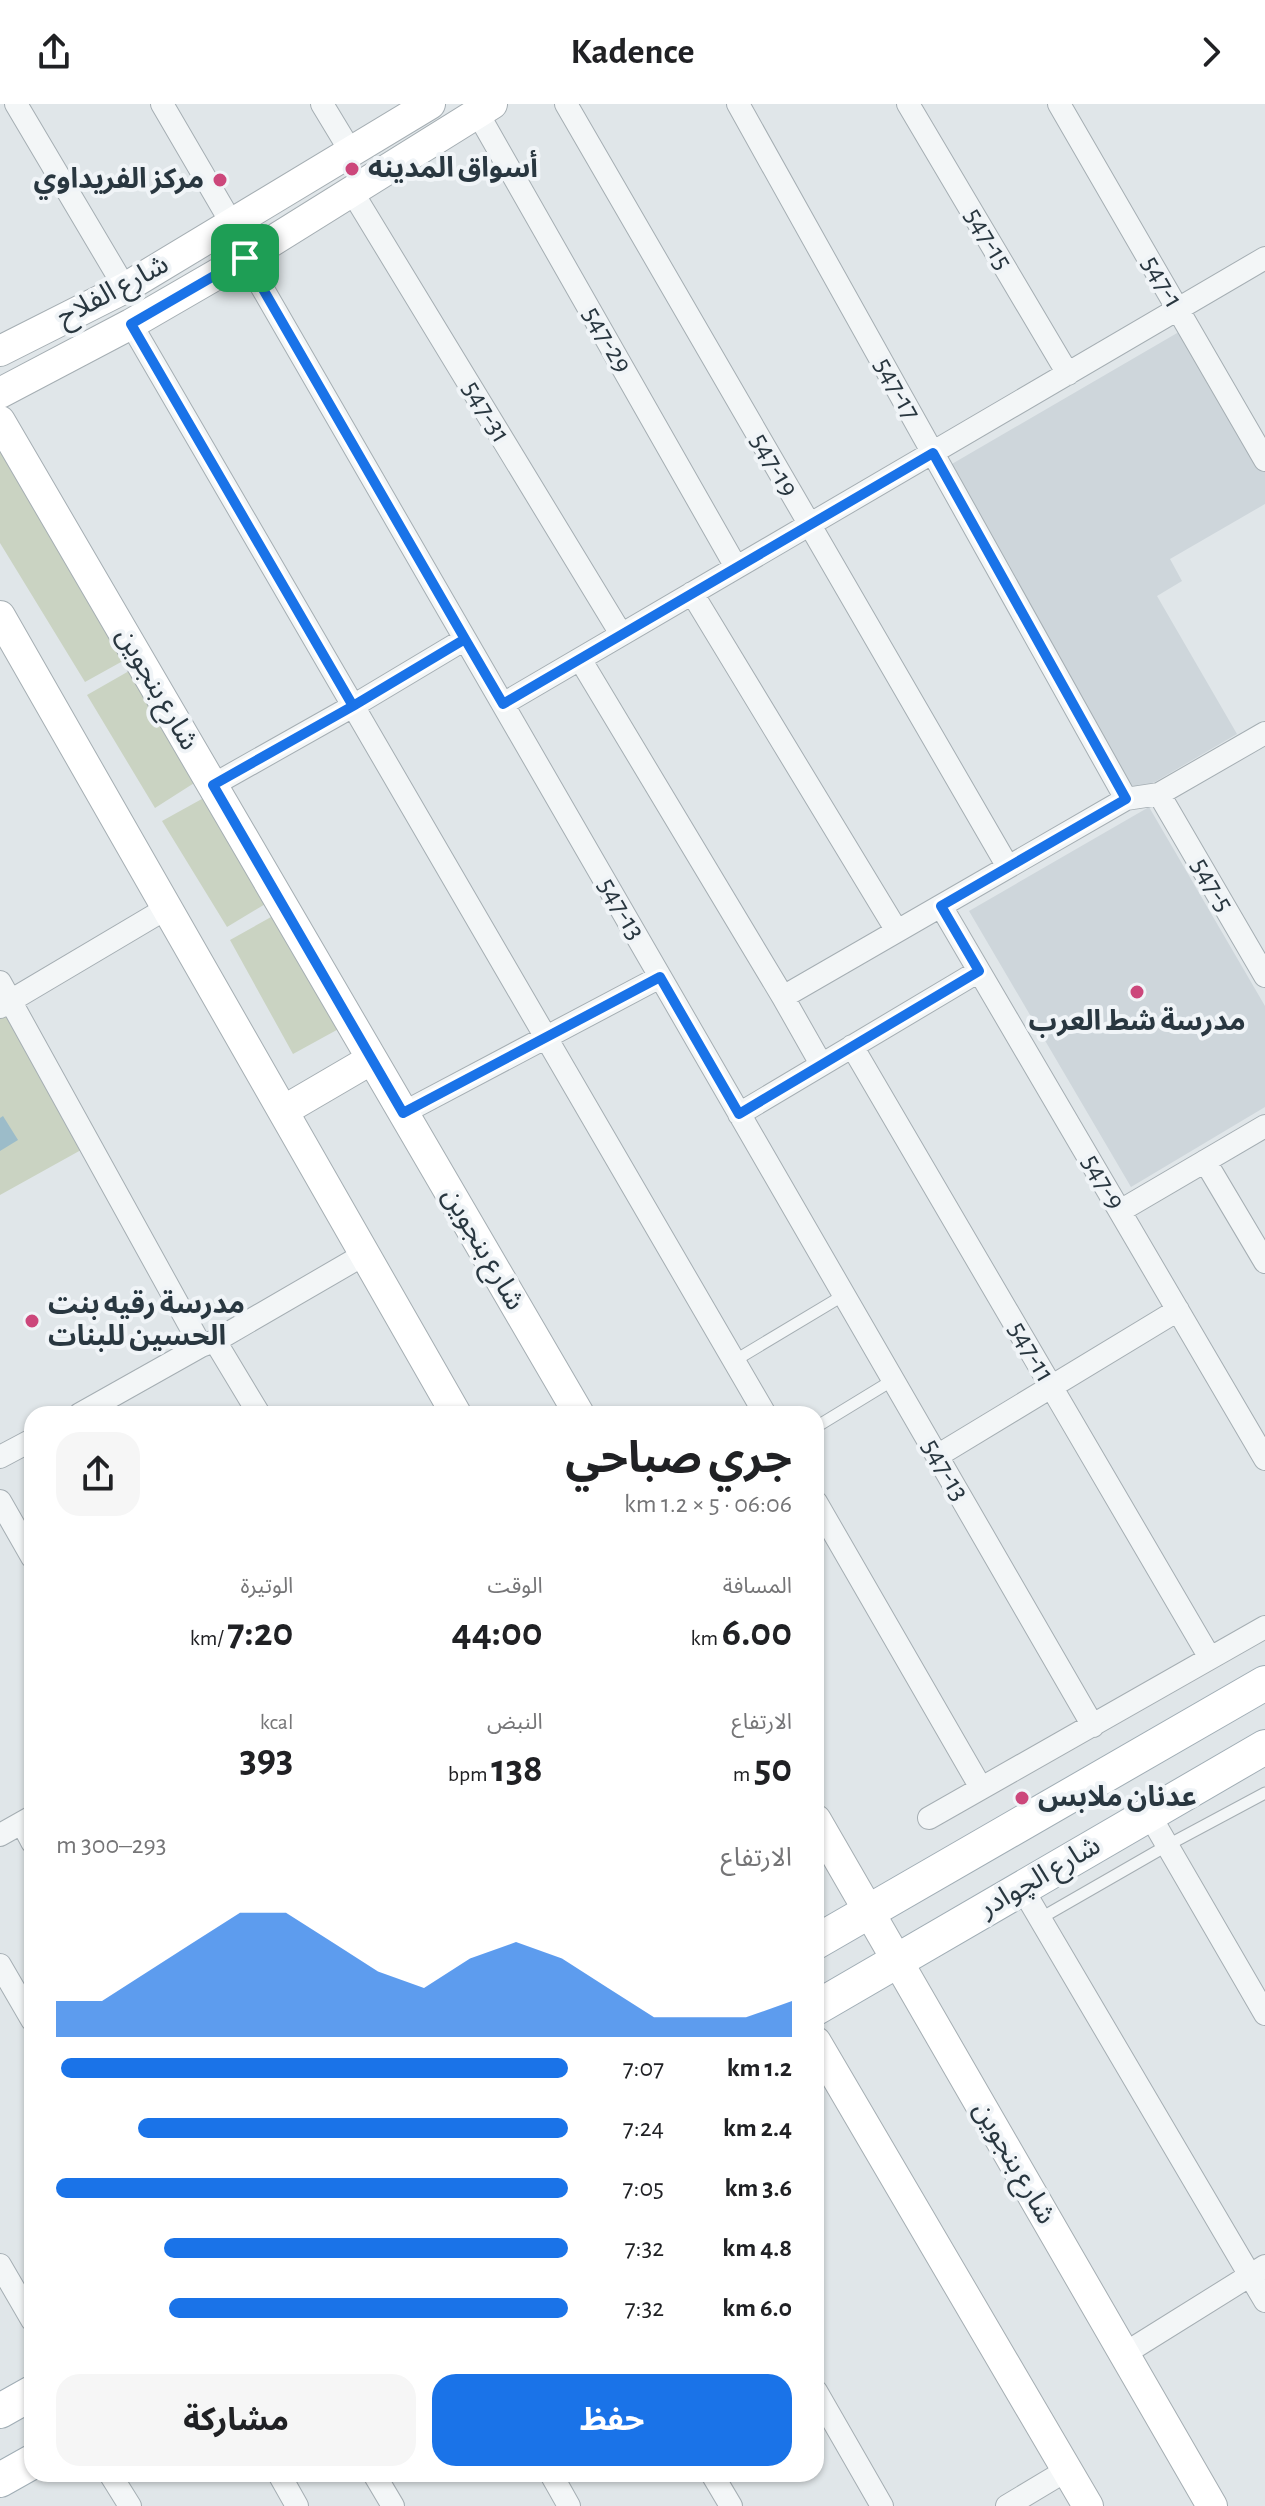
<!DOCTYPE html>
<html lang="ar">
<meta charset="utf-8">
<style>
:root{--surface:#fff;--page:#f6f6f6;--text:#202124;--muted:#757577;--accent:#1a73e8}
body{margin:0;font-family:"Alegreya Sans","Noto Sans Arabic",sans-serif;background:var(--page);color:var(--text);direction:rtl;height:100vh;display:flex;flex-direction:column;font-size:30px;white-space:nowrap}
*{box-sizing:border-box;margin:0}
p{font-size:26px;color:var(--muted)}
.icon{flex:none;width:44px;height:44px;fill:none;stroke:currentColor;stroke-width:2;stroke-linecap:round;stroke-linejoin:round}
.map{position:relative;flex:1;overflow:hidden;direction:ltr}
.sheet{position:absolute;left:24px;top:1302px;width:800px;height:1076px;display:flex;flex-direction:column;background:var(--surface);border-radius:24px;box-shadow:0 2px 6px #0004;direction:rtl}
.sheet>*{flex:none}
.pin{position:absolute;display:grid;place-items:center;width:68px;height:68px;color:#fff;margin:-34px;border-radius:16px;box-shadow:0 4px 12px #0006}
.round{display:grid;place-items:center;flex:none;width:84px;height:84px;border-radius:24px;background:var(--page)}
.summary{display:flex;align-items:center;justify-content:space-between;height:136px;padding:0 32px}
h1{font-size:44px;font-weight:700;line-height:60px}
.metrics{display:grid;grid-template-columns:repeat(3,1fr);gap:12px;height:136px;padding:8px 32px}
.metrics div{display:grid;align-content:center}
.metrics b{font-size:40px;font-weight:700}
.metrics small{font-size:22px;font-weight:400}
.metrics p{font-size:22px}
.chart{height:224px;padding:16px 32px}
.chart p{display:flex;justify-content:space-between}
.chart svg{width:100%;height:144px;margin-top:8px;fill:var(--accent);opacity:.7}
.button{display:flex;gap:16px;margin-top:auto;padding:16px 32px}
.button a{flex:1;height:92px;border-radius:24px;background:var(--accent);color:#fff;font-size:32px;font-weight:700;line-height:92px;text-align:center}
.button a+a{background:var(--page);color:var(--text)}
ul{padding:0 32px;list-style:none;font-size:26px}
li{display:grid;grid-template-columns:128px 96px 1fr;align-items:center;height:60px}
li i{height:20px;border-radius:10px;background:var(--accent)}
header{display:flex;justify-content:space-between;align-items:center;height:104px;padding:0 32px;background:var(--surface);font-size:36px;font-weight:700}
.map>svg:first-child{display:block}
.built{fill:#ced6db}
.green{fill:#cad3c2}
.water{fill:#9cbcc9}
.lines{fill:none;stroke-linecap:round;stroke-linejoin:round}
.lane-casing{stroke:#a5aeb3;stroke-width:13}
.street-casing{stroke:#a5aeb3;stroke-width:24}
.secondary-casing{stroke:#a5aeb3;stroke-width:32}
.primary-casing{stroke:#a0adb5;stroke-width:36}
.lane{stroke:#f3f6f7;stroke-width:11}
.street{stroke:#f3f6f7;stroke-width:22}
.secondary{stroke:#fff;stroke-width:30}
.primary{stroke:#fff;stroke-width:34}
.route-casing{stroke:#fff;stroke-width:16}
.route{stroke:#1a73e8;stroke-width:10}
.poi-dot{fill:#cc477b;stroke:#f0f4f7;stroke-width:3}
.labels{text-anchor:middle;dominant-baseline:central;stroke-width:8;stroke-linejoin:round;paint-order:stroke}
.poi-label{font-size:28px;font-weight:bold;fill:#293740;stroke:#f0f4f7;text-anchor:start}
.street-label{font-size:28px;fill:#293740;stroke:#f0f4f7}
</style>
<header><svg class="icon" aria-label="forward" viewBox="0 0 24 24"><path d="M9 5l7 7-7 7"/></svg>Kadence<svg class="icon" aria-label="share" viewBox="0 0 24 24"><path d="M12 15V3M7 8l5-5 5 5M5 13v7h14v-7"/></svg></header>
<div class="map">
<svg width="1265" height="2402" viewBox="0 0 1265 2402">
<rect width="100%" height="100%" fill="#e0e6e9"/>
<path class="built" d="M1184 225 1265 363V400L1170 455 1182 477 1157 492 1237 630 1141 686 1131 683 945 364Z
M1149 703 1265 902V1003L1131 1083 969 807Z"/>
<path class="green" d="M0 340 130 553 85 578 0 439Z
M136 563 202 674 155 704 87 591Z
M209 691 272 796 227 823 162 717Z
M280 808 344 922 293 950 230 836Z
M11 897 90 1041 0 1091V903Z"/>
<path class="water" d="M3 1012 18 1036 0 1047V1014Z"/>
<g class="lines">
<g class="lane-casing">
<path id="lane" d="M734 1257 844 1191
M816 1323 893 1276
M1041 1814 1168 1741 1265 1689"/>
</g>
<g class="street-casing">
<path id="street" d="M16 0 125 184
M162 0 232 120
M322 0 351 48
M566 0 1008 763
M738 0 1126 695
M908 0 1068 270
M1059 0 1265 356
M477 8 736 463
M351 86 621 530
M245 154 1093 1622
M131 220 765 1310
M692 489 897 827
M580 555 783 893 821 960
M503 600 1265 154
M213 681 353 602 465 535
M1159 690 1265 872
M941 802 1265 1355
M0 878 201 1242
M783 893 1126 695 1159 690 1265 629
M0 903 167 804
M852 942 1210 1554
M403 1009 660 873
M739 1010 979 867
M1205 1057 1265 1158
M1120 1107 1265 1022
M215 1237 259 1310
M80 1310 201 1242 215 1237 365 1150
M937 1352 1178 1206
M0 1353 32 1336
M0 1397 32 1453
M816 1398 981 1684
M1149 1710 1265 1910
M929 1714 1265 1523
M22 1719 32 1738
M0 1731 32 1713
M1022 1784 1265 2197
M0 1861 32 1916
M0 2161 32 2216
M1124 2250 1265 2162
M816 2287 882 2402
M110 2370 130 2402
M279 2370 297 2402
M374 2370 393 2402
M551 2370 569 2402
M712 2370 731 2402
M1007 2402 1067 2366"/>
</g>
<g class="secondary-casing">
<path id="secondary" d="M0 247 125 184 430 0
M0 289 131 220 245 154 492 0
M0 317 579 1310
M0 512 456 1310
M283 1007 372 955
M816 1716 1212 2402
M816 1938 1088 2402"/>
</g>
<g class="primary-casing">
<path id="primary" d="M816 1838 1265 1579
M816 1904 1265 1643
M0 2307 32 2289
M0 2376 32 2358"/>
</g>
<use href="#lane" class="lane"/>
<use href="#street" class="street"/>
<use href="#secondary" class="secondary"/>
<use href="#primary" class="primary"/>
</g>
<g class="lines">
<g class="route-casing">
<path id="route" d="M245 154 465 535 353 602 213 681 403 1009 660 873 739 1010 979 867 941 802 1126 695 933 349 503 600 465 535 353 602 131 220 245 154"/>
</g>
<use href="#route" class="route"/>
</g>
<g class="poi-dot">
<circle cx="352" cy="65" r="8"/>
<circle cx="220" cy="76" r="8"/>
<circle cx="1137" cy="888" r="8"/>
<circle cx="32" cy="1217" r="8"/>
<circle cx="1022" cy="1694" r="8"/>
</g>
<g class="labels">
<g class="poi-label">
<text x="368" y="65">أسواق المدينه</text>
<text x="204" y="76" text-anchor="end">مركز الفريداوي</text>
<text x="1137" y="918" text-anchor="middle">مدرسة شط العرب</text>
<text x="48" y="1201">مدرسة رقيه بنت<tspan x="48" dy="32">الحسين للبنات</tspan></text>
<text x="1038" y="1694">عدنان ملابس</text>
</g>
<g class="street-label">
<text transform="translate(988 135) rotate(59)">547-15</text>
<text transform="translate(1162 178) rotate(60)">547-1</text>
<text transform="translate(113 187) rotate(-28)">شارع الفلاح</text>
<text transform="translate(607 236) rotate(60)">547-29</text>
<text transform="translate(897 285) rotate(61)">547-17</text>
<text transform="translate(486 308) rotate(59)">547-31</text>
<text transform="translate(774 361) rotate(60)">547-19</text>
<text transform="translate(157 585) rotate(60)">شارع بنجوين</text>
<text transform="translate(1212 781) rotate(60)">547-5</text>
<text transform="translate(621 805) rotate(60)">547-13</text>
<text transform="translate(1103 1078) rotate(60)">547-9</text>
<text transform="translate(483 1145) rotate(60)">شارع بنجوين</text>
<text transform="translate(1031 1248) rotate(60)">547-11</text>
<text transform="translate(945 1366) rotate(60)">547-13</text>
<text transform="translate(1040 1773) rotate(-30)">شارع الچوادر</text>
<text transform="translate(1014 2059) rotate(60)">شارع بنجوين</text>
</g>
</g>
</svg>
<div class="pin" style="left:245px;top:154px;background:#1e9e55"><svg class="icon" aria-label="arrive" viewBox="0 0 24 24"><path d="M6 21V4h12l-3 4 3 4H6"/></svg></div>
<section class="sheet">
<div class="summary"><div><h1>جري صباحي</h1><p>06:06 · 5 × 1.2 km</p></div><a class="round"><svg class="icon" aria-label="share" viewBox="0 0 24 24"><path d="M12 15V3M7 8l5-5 5 5M5 13v7h14v-7"/></svg></a></div>
<div class="metrics">
<div><p>المسافة</p><b>6.00<small> km</small></b></div>
<div><p>الوقت</p><b>44:00</b></div>
<div><p>الوتيرة</p><b>7:20<small> /km</small></b></div>
</div>
<div class="metrics">
<div><p>الارتفاع</p><b>50<small> m</small></b></div>
<div><p>النبض</p><b>138<small> bpm</small></b></div>
<div><p>kcal</p><b>393</b></div>
</div>
<div class="chart"><p><span>الارتفاع</span>293–300 m</p>
<svg viewBox="0 0 160 44" preserveAspectRatio="none"><path d="M0 44V33L10 33L20 24L30 15L40 6L50 6L60 15L70 24L80 29L90 20L100 15L110 20L120 29L130 38L140 38L150 38L160 33V44z"/></svg>
</div>
<ul>
<li><b>1.2 km</b>7:07<i style="width:99%"></i></li>
<li><b>2.4 km</b>7:24<i style="width:84%"></i></li>
<li><b>3.6 km</b>7:05<i style="width:100%"></i></li>
<li><b>4.8 km</b>7:32<i style="width:79%"></i></li>
<li><b>6.0 km</b>7:32<i style="width:78%"></i></li>
</ul>
<div class="button"><a>حفظ</a><a>مشاركة</a></div>
</section>
</div>
